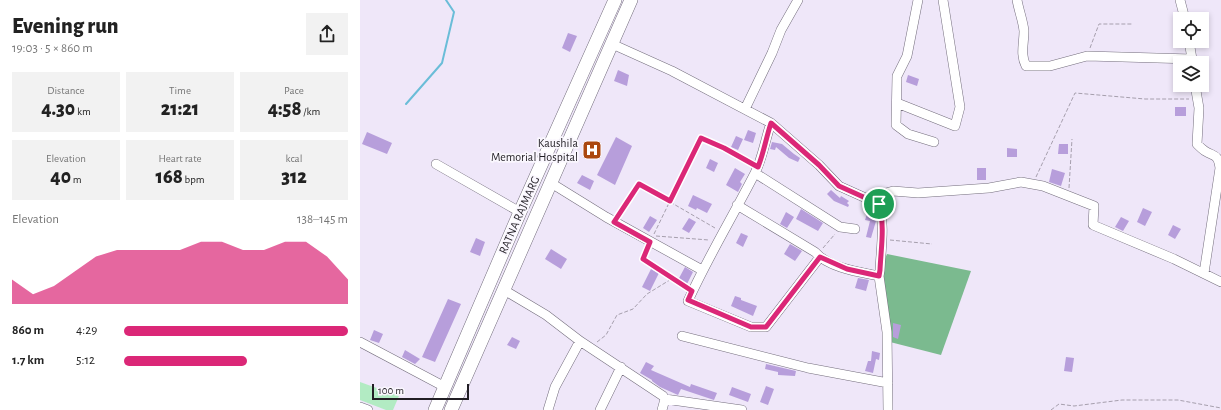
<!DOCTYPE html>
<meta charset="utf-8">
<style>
:root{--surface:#fff;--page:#f2f2f2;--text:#222;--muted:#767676;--accent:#db2777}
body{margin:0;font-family:"Alegreya Sans",sans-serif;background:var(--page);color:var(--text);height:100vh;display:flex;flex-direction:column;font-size:15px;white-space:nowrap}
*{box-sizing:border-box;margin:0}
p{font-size:13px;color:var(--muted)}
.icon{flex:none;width:22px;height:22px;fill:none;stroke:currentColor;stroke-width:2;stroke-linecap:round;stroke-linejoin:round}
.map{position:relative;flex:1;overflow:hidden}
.panel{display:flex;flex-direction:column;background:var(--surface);width:360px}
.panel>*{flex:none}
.controls{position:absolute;left:813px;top:12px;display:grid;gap:8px}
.controls a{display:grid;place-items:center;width:36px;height:36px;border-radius:0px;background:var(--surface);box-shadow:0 2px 6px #0003;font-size:20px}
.scale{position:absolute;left:12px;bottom:10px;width:97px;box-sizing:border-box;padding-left:4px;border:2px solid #211e24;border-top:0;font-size:11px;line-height:14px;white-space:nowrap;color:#211e24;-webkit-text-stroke:3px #faf7fe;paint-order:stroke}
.pin{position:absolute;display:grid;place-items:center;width:34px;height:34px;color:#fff;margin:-17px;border:2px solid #fff;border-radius:50%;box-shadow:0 1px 4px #0007}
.round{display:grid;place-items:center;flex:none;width:42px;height:42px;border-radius:0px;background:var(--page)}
.summary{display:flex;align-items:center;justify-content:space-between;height:68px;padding:0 12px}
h1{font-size:22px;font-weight:800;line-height:30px}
.figures{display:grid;grid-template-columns:repeat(3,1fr);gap:6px;height:68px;padding:4px 12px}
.figures div{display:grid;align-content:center;border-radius:0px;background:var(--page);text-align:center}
.figures b{font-size:20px;font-weight:800}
.figures small{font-size:11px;font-weight:400}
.figures p{font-size:11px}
.chart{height:112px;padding:8px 12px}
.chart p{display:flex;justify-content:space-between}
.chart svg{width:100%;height:72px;margin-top:4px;fill:var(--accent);opacity:.7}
ul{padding:0 12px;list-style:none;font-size:13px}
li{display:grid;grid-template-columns:64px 48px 1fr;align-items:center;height:30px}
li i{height:10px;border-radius:5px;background:var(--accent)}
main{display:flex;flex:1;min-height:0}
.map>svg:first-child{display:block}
.green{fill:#b2ebc3}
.forest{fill:#7bba8f}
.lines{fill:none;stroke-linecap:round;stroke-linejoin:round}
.stream{stroke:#6abdd8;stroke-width:2}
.building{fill:#b79edb}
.minor-casing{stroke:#746e7d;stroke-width:10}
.highway-casing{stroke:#746e7d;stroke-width:14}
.path{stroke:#a69fad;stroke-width:1;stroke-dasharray:4 2;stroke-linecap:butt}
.minor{stroke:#fff;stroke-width:9}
.highway{stroke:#fff;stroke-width:13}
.route-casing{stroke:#fff;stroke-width:8}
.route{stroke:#db2777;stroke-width:5}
.labels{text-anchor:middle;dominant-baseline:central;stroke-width:3.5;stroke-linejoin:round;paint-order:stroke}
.poi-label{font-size:12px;fill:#211e24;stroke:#faf7fe;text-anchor:end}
.street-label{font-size:12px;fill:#211e24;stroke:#faf7fe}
</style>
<main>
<section class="panel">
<div class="summary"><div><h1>Evening run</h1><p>19:03 · 5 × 860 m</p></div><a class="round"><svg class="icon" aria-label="share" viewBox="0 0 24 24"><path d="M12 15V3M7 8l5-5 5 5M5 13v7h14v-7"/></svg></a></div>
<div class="figures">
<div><p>Distance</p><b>4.30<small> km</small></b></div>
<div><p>Time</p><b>21:21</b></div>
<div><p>Pace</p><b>4:58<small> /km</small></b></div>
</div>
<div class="figures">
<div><p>Elevation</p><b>40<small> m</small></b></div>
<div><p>Heart rate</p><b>168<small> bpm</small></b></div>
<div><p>kcal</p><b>312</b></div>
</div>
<div class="chart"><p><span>Elevation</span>138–145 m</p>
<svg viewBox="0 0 160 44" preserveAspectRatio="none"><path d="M0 44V29L10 38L20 33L30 24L40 15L50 11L60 11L70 11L80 11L90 6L100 6L110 11L120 11L130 6L140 6L150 15L160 29V44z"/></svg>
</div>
<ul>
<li><b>860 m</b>4:29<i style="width:100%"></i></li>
<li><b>1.7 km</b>5:12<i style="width:55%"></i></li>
</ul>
</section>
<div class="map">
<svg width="861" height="410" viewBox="0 0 861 410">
<rect width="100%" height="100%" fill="#efe7f9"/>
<path class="green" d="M0 382 39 396 33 410H26L0 400Z"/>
<path class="forest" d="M527 254 611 271 581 355 530 342 520 270Z"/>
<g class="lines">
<path class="stream" d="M46 104 82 63 94 12 86 0"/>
</g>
<path class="building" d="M208 33 217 36 210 52 202 48Z
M258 70 269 75 267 86 254 81Z
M548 75 559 79 557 86 546 82Z
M815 107H826V116H815Z
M388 130 396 133 393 143 384 140Z
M7 132 32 143 27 154 2 144Z
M376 136 383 139 378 150 371 147Z
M256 137 272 146 255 185 237 175Z
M412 142 422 144 434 154 440 158 438 162 429 158 416 147 415 150 410 149Z
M699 144H708V154H698Z
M647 148 657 149V157H647Z
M350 159 358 163 354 172 346 168Z
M375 168 385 174 380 182 382 184 378 192 366 185Z
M617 168H626V180H617Z
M692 169 705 173 701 186 689 182Z
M222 175 234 181 230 190 217 183Z
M471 190 480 198 481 196 489 201 487 203 489 205 488 207 474 201 467 194Z
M333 195 352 204 347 213 337 208 336 210 328 206Z
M783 208 792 212 785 226 777 222Z
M441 209 463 223 458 231 436 219Z
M508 211 515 213 516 221 511 238 506 237 510 221 505 220Z
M426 212 434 217 427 228 420 224Z
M290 216 297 220 289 232 283 228Z
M761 217 769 221 763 231 755 227Z
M329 218 336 222 329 233 322 229Z
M813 225 821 229 815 239 808 235Z
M381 233 388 236 383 247 376 243Z
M116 238 125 242 120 256 110 252Z
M430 244 442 251 435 261 424 254Z
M191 249 207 259 201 269 185 259Z
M325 267 333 272 327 284 318 280Z
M291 269 299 273 290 291 282 287Z
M498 278 509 280 506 291 495 288Z
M375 296 381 298V300L397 306 393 316 371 306Z
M88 299 101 304 75 362 62 357Z
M533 323 541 325 538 339 533 337Z
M14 330 23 334 19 343 10 340Z
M152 337 160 341 156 349 147 345Z
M45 350 60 359 55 364 42 357Z
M512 351 520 353 519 360 516 359 513 373 505 371 508 361H511Z
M706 357 714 358 712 372 704 371Z
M286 362 294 366 291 370 330 387 331 384 357 393 354 400 321 389 318 395 300 387 292 381V380L280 373Z
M406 364 436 371 435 376 418 375V372L405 369Z
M406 386 414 389 408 405 400 402Z
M372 387 391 394 388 402 369 395Z"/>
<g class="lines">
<g class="minor-casing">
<path id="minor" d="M558 0 547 56 537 76 536 125 548 134 574 142
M657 0C659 11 663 21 664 31 664 44 660 54 666 66H690L727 56 832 59 829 41
M820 0 825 19
M252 44 312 71 411 123
M835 85 839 108 837 144C839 146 842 149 845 151 855 157 858 154 860 168L844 273
M537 103 595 126 600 107 583 0
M385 109 412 53 421 30 438 0
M76 164 160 212
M395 173 480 227 495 229
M191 183 246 217 342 270
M519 204 526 193 533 191 558 193 629 188 661 182 683 186 734 206 733 225 814 259 861 282
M377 205 455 252C469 268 499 272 519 276
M460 257 406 327H391L328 301C348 257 373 216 395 173 403 157 405 140 411 123L459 165 479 186 519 204C525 226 521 248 520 270L519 276 527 332 528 410
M144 290 186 315 220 341 303 396 305 399 382 410
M322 336 448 368 528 383
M0 342 85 387
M0 407 8 410
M188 410 195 387 220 341
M240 410 261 367
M302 410 305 399"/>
</g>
<g class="highway-casing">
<path id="highway" d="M75 410 160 212 255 0
M91 410 271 0"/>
</g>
<path class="path" d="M730 48 739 24H772
M676 177 715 93 785 99H829
M709 188 712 139
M259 214 279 184 355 228
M294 234 341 137 365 148 390 162
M296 236 349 240
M530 240 572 244
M288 248 283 259 326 287
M463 248 475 234
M237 342 246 335 257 315 273 309 287 294 313 278
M691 410 699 404 714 406 762 400H818L861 408"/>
<use href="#minor" class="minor"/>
<use href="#highway" class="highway"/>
</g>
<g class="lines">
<g class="route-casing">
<path id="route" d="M411 123 459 165 479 186 519 204C525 226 521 248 520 270L519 276 487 269 460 257 406 327H391L328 300 332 291 283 259 290 242 254 222 279 184 310 201 341 138 364 148 398 167C404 152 406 138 411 123Z"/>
</g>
<use href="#route" class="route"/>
</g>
<defs>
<g id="hospital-square" transform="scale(1)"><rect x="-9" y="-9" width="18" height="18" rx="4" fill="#ab480f" stroke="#faf7fe"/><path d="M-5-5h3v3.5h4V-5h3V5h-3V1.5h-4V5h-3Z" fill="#fff"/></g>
</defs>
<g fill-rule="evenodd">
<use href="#hospital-square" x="232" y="150"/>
</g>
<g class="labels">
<g class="poi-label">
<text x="218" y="143">Kaushila<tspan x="218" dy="14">Memorial Hospital</tspan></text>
</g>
<g class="street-label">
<text transform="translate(159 215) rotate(-66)">RATNA RAJMARG</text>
</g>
</g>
</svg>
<div class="controls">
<a><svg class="icon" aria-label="locate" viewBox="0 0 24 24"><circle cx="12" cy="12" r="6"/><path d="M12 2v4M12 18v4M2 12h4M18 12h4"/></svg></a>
<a><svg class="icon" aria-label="layers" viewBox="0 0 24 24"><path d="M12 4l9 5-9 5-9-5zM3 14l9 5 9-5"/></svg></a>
</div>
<div class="scale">100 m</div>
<div class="pin" style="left:519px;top:204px;background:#1e9e55"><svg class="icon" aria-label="arrive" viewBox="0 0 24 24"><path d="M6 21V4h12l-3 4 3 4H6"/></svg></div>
</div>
</main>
